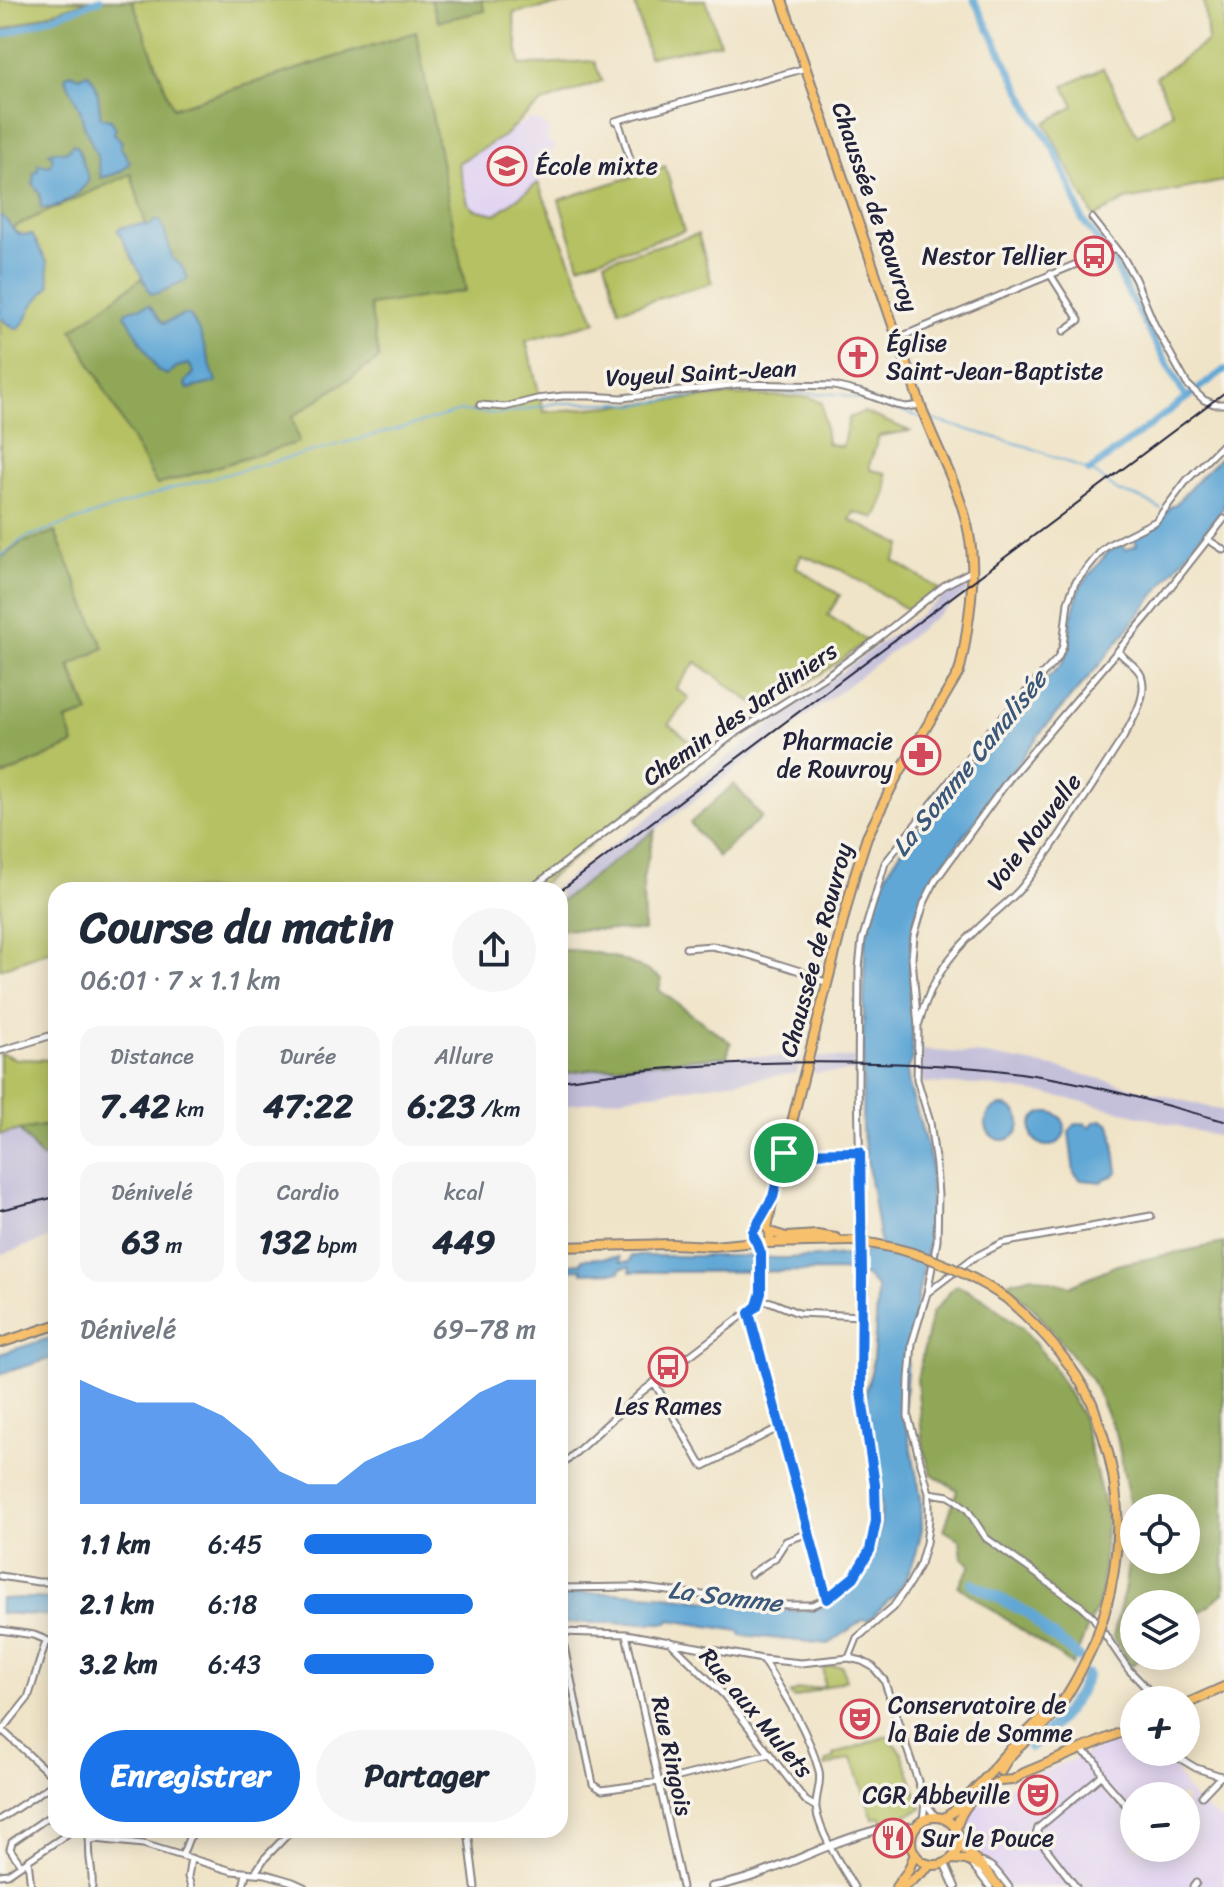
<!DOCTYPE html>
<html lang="fr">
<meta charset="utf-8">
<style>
:root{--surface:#fff;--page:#f6f6f7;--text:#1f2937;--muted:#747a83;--accent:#1a73e8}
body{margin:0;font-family:Sriracha,sans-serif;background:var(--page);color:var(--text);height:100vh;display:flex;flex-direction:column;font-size:30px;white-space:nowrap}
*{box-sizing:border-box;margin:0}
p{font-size:26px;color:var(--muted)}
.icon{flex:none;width:44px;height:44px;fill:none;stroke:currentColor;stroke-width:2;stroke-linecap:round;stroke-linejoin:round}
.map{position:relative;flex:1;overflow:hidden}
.details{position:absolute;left:48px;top:882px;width:520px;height:956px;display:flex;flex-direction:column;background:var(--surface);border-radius:24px;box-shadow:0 4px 20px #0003}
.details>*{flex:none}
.controls{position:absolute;left:1120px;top:1494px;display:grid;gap:16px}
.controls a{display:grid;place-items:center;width:80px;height:80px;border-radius:50%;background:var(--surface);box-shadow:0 4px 20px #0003;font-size:40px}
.pin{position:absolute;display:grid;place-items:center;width:68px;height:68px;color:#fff;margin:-34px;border:4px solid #fff;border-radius:50%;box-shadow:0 2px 8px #0007}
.round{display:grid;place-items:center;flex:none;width:84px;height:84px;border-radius:42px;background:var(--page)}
.headline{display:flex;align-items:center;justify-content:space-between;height:136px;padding:0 32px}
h1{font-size:44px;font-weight:700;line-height:60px}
.stats{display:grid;grid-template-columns:repeat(3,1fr);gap:12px;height:136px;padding:8px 32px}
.stats div{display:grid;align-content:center;border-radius:20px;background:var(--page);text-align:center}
.stats b{font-size:34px;font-weight:700}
.stats small{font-size:22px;font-weight:400}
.stats p{font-size:22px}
.chart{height:224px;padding:16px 32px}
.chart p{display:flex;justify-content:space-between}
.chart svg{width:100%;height:144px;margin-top:8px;fill:var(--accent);opacity:.7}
.cta{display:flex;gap:16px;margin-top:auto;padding:16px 32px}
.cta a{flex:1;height:92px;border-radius:48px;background:var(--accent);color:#fff;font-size:32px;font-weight:700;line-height:92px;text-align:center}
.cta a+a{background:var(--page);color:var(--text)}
ul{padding:0 32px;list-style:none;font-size:26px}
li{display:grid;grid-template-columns:128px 96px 1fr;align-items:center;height:60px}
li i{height:20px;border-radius:10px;background:var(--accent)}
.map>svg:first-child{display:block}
.built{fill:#e2d4f3;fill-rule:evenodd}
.industrial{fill:#c5c0da}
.green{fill:#b5c162;stroke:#6c724e;stroke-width:2}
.forest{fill:#90a758;stroke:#59644a;stroke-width:2;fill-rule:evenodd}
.water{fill:#60a7d6;stroke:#416488;stroke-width:2}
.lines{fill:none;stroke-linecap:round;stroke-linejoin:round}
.stream{stroke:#60a7d6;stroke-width:2}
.canal{stroke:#60a7d6;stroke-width:7}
.river{stroke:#60a7d6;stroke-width:11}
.minor-casing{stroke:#898382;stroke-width:9}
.tertiary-casing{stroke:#898382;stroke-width:10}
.primary-casing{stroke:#898382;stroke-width:12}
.minor{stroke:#fff;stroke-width:5}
.tertiary{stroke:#fff;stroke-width:6}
.primary{stroke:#f7c06c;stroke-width:8}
.rail{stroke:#22223b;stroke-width:2}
.primary-bridge-casing{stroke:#898382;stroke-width:12;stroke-linecap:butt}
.primary-bridge{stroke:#f7c06c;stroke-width:8}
.route-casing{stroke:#fff;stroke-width:16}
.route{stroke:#1a73e8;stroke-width:10}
.labels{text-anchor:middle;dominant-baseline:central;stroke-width:7;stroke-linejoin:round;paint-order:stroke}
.poi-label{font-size:24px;fill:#22223b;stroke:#f7f3e8;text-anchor:start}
.street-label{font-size:24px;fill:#22223b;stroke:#f7f3e8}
.water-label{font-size:26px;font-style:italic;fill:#3b5779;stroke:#f7f3e8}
</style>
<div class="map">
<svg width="1224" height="1887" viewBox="0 0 1224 1887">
<rect width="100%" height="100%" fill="#f7f3e8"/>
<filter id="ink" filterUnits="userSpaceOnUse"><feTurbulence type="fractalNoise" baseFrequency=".0125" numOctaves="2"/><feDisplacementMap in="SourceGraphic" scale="16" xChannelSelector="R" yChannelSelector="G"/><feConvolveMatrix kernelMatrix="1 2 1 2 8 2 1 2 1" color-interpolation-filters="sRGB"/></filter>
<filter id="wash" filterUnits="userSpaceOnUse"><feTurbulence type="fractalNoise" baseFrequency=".006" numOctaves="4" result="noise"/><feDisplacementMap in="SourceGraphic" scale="32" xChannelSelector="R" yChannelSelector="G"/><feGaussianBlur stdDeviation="1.8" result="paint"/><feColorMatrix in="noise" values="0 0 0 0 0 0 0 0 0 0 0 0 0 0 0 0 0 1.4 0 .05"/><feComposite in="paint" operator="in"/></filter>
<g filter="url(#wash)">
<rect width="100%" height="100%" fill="#f0e4c8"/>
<path class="built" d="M529 119 540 122 550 130 546 139 556 147 551 153 555 169 547 172 538 183 496 214 474 209 468 204 458 163Z
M1134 1734V1752H1164L1191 1796 1224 1823V1887H1007L971 1844 967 1821 980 1798ZM1134 1796H1186V1848H1134Z"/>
<path class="industrial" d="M968 579 967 592 864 673 560 902V890H553L806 698Z
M923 1050 986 1055 1059 1068 1224 1111V1138L1089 1103 1046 1094 982 1085 923 1083 919 1073Z
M727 1056 801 1057 797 1073 560 1106V1074L624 1065Z
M817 1057 854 1058 853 1072 813 1073Z
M19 1130 42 1158 56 1157V1236L0 1255V1134Z"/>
<path class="green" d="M0 0H90L0 31Z
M132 0H588L513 13 520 65 594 61 602 81 544 102 522 118 504 136 458 163 468 203 474 209 496 214 538 183 596 322 526 341 544 412 733 395 810 397 822 403 827 443 842 447 849 418 864 412 910 431 879 436 869 466 871 470 886 473 887 492 876 518 854 512 850 520 902 545 894 561 939 589 912 612 841 570 801 555 796 567 840 595 828 615 867 641 821 674 764 711 696 662 676 688 689 698 669 724 703 752 535 890H56V948L0 969V777L74 744 66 720 89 713 21 543 0 559V233L131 173 158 266 292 417 379 359 369 305 416 32 172 108Z
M634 0H706L720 43 649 57Z
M1204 0H1224V181L1126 200 1094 217 1045 123 1074 106 1064 86 1103 68 1137 135 1173 113 1156 77 1208 41Z
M665 166 684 231 579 265 559 200Z
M698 234 712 283 619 310 605 261Z
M0 1053 17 1059 52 1060 56 1072V1124L0 1134Z
M835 1666H842L846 1680 794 1698 790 1694 798 1690 824 1687 823 1667Z
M887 1736 902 1753 922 1809 883 1824 881 1817 873 1819 852 1758 825 1767 827 1761 834 1759 833 1755Z"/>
<path class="forest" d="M90 0H132L173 108 416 32 466 291 370 305 379 359 292 417 299 442 157 485 72 330 158 266 131 174 0 233V31Z
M431 0H481L485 11 438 21Z
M55 532 104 648 69 666 89 713 66 720 74 744 0 777V559L21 543Z
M734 784 762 817 718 857 690 823Z
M655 830 643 878 644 931 560 929V902Z
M560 950C595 949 632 960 662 979L659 990 731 1043 727 1056 624 1065 560 1074Z
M56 1124V1157L42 1158 19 1130Z
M1224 1243V1593L1186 1623V1604H1134V1656H1144L1131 1666 1113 1637 1124 1591 1134 1528 1117 1436 1091 1379 1037 1312 1006 1283 1032 1276 1069 1286 1117 1265ZM1134 1508H1186V1560H1134Z
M956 1285 982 1297 1023 1329 1051 1363 1082 1416 1107 1517 1101 1596 1072 1665 958 1586 971 1565 962 1558 960 1540 944 1530 957 1490 932 1474 923 1449 917 1379 932 1313Z"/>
<path class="water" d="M70 73 79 77 87 73C100 83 98 102 101 118L111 120 116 128 114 133 122 142 120 146 130 162C124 173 112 175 101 178L97 156 84 125 80 110 65 77Z
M73 144 78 147 89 180C80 194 59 210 41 208L40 194 33 183 34 172 38 171V164L50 166 53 158 49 153 54 151 66 152Z
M0 215C14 224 11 238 32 234L47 262 50 286 32 306 26 320 18 329 6 323 0 317Z
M156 220 160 221C163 225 172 254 172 258L181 265 188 279 159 293 151 294 118 231V229C133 224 135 225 150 225Z
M149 305C156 311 157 318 164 323L183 315H190L200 333 216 382 188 389 185 384 187 380 194 373 189 364 177 367 167 375 157 370 125 314 126 311Z
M1224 454V507L1100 664 1045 727 932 879 920 906 912 933 910 961 913 1016 912 1060 907 1072 909 1085 931 1161V1231L909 1340 904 1412 921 1497 922 1529 916 1554 906 1579 896 1593 869 1620H863L829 1644 741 1635 739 1631 670 1620 668 1623H560V1593H626L656 1595 798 1611C824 1608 832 1603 852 1586 897 1545 878 1473 870 1421 869 1412 866 1401 866 1391 867 1383 871 1375 872 1367 875 1340 877 1314 877 1287L865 1276 852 1271 630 1272V1267L621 1268 620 1272 582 1273V1269L560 1270V1265L581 1263 582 1259 620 1257V1262H630L631 1256H750C767 1260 854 1257 870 1251 873 1250 878 1244 880 1242L862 1128 865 935 887 873 910 837 953 786 1000 724 1062 664 1069 649 1071 617 1080 587 1107 553 1122 544 1126 550 1137 545 1134 537 1160 525 1163 517 1171 506H1174L1202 475Z
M986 1123a17 17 0 1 1 34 0a17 17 0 1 1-34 0Z
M1031 1129a17 17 0 1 1 34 0a17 17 0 1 1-34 0Z
M1101 1120 1109 1123 1112 1130 1118 1171 1113 1176 1106 1178 1102 1182 1081 1180 1074 1173 1069 1132 1074 1125 1084 1123 1090 1127 1094 1122Z
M56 1336V1357L0 1374V1354Z
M31 1598 56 1599V1616L0 1613V1599Z"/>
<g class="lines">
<path class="stream" d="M930 419 1029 447 1096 474 1119 492 1140 498 1161 509
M0 557 24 538 170 489 420 423 460 411 503 414 557 403H620L634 405 734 391 840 394 924 418"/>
<path class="canal" d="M974 0 1035 119 1054 149 1072 190 1082 219 1099 242 1106 246
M0 36 100 0
M1111 255 1124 285 1186 398
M1089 471 1224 370"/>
<path class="river" d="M973 1584 1029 1614 1048 1634 1058 1640 1078 1657
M1030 1747C1052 1728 1077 1704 1087 1675"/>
</g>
</g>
<g filter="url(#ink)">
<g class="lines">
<g class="minor-casing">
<path id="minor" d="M618 120 632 166
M615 121 806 68
M1092 218 1124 259 1135 279 1155 326 1187 384 1204 400 1214 404H1224
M1050 274 1079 320 1064 331
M898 338 1115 248
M480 405 505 407 537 399 563 396H589L622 398 740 384 834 386 863 393 896 405 906 407 921 405
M1207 539 1224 550
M529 890 733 735 826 676 872 643 945 585 972 571
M686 948 712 946 746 954 800 971 822 981 827 982
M919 1023C932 974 954 950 990 917 1001 907 1013 898 1022 887 1059 840 1090 788 1123 738 1132 721 1149 695 1141 675 1136 665 1124 659 1118 651
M0 1051 56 1034
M785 1153 860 1152
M927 1293 973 1258 1002 1243 1151 1216
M760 1300 771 1302 798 1313 862 1316
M749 1313 827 1599
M654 1382 700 1463 704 1466 780 1427
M560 1467 643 1391 742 1316C748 1313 754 1311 758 1304 765 1292 762 1257 758 1244
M929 1493 949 1496 957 1501 967 1509 986 1538 1081 1606 1093 1617 1129 1670 1158 1700
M751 1574 775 1558 786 1541 809 1533
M0 1576 38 1582H56
M560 1588 634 1587 787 1605H812L827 1599 854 1577 870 1550 876 1521 875 1485 861 1392 862 1275 858 1087 859 968 862 940 885 863 986 735 1058 658 1063 646 1068 602 1075 583 1102 550 1110 544 1156 521 1187 480 1224 443
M0 1630 34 1635 56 1644
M560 1632 626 1634 762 1659 801 1663 849 1658 862 1661 873 1667 884 1680 925 1802 936 1817
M561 1632 593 1784 602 1790 659 1782 770 1754
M626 1634 682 1887
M669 1641 724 1695 801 1795 806 1801 816 1807
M849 1658 857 1638 893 1607 910 1583 920 1564 926 1543 929 1519V1493L908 1416 909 1379 912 1343 927 1293 937 1241 938 1195 936 1166 930 1122 917 1079 918 1027 912 958 914 936 924 903 935 881 1009 779 1150 613 1224 519
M762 1659C785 1695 808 1730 819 1771 822 1783 815 1796 816 1808 819 1832 841 1866 854 1887
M1 1729 56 1780
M0 1733 28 1698 46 1641
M1081 1750 1096 1761 1105 1781 1134 1814
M1169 1752 1196 1768 1224 1777
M1202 1796 1220 1777
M0 1819 56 1782
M923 1820 925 1803
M88 1830C90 1840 89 1849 90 1859 91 1868 93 1877 92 1887
M468 1830 475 1887
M90 1841 95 1839 143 1844 232 1871 266 1874 293 1882 304 1887
M182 1856 189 1838 197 1830
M191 1858 188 1877 191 1887
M28 1860 31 1887
M970 1862 990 1887
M980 1862C994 1864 1000 1876 1009 1887
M21 1865 10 1849 12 1842 47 1818H53L56 1821
M255 1873 264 1859 292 1830
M0 1875 8 1874 73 1830
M243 1887 246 1874
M1076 1887 1036 1835 1038 1828 1102 1775
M1193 1887 1196 1883"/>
</g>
<g class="tertiary-casing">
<path id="tertiary" d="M896 1828 911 1840
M945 1864 955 1887
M711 1887C772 1877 825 1841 885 1828 894 1826 906 1828 916 1826"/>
</g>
<g class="primary-casing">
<path id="primary" d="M773 1197 753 1232V1238L760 1244 767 1243C771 1238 772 1233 767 1228L773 1197 855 874 867 837 895 780 959 672C963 658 965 644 967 630 972 598 975 566 969 534 961 489 937 451 922 409 874 273 830 136 782 0
M770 1232 786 1237 817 1235 836 1238
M767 1243 852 1241
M560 1247 671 1244 713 1246 756 1242
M1006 1298C1040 1327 1072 1362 1092 1403 1096 1412 1098 1423 1102 1432 1122 1492 1122 1554 1104 1615
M0 1343 56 1325
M1186 1704 1224 1687
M992 1770C1011 1744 1037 1726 1057 1701
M1001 1771C1010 1749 1032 1739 1048 1721 1069 1697 1083 1667 1096 1639
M1000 1781 1013 1780 1024 1773 1134 1727
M911 1841a24 24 0 1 1 48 0a24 24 0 1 1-48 0Z
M944 1818 953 1812 994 1769
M956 1829C962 1806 975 1794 995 1783
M959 1845C977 1859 985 1870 999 1887
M951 1859 966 1860 981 1867
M896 1887 908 1871 915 1854
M904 1887 931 1865"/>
</g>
<use href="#minor" class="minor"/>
<use href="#tertiary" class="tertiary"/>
<use href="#primary" class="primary"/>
<path class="rail" d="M560 891 1224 393
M560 1081C664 1065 771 1060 876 1063 931 1064 986 1067 1040 1076 1102 1086 1163 1105 1224 1121
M0 1210 56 1197"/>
<g class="primary-bridge-casing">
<path id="primary-bridge" d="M852 1241C911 1247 957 1266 1006 1298
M1096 1639 1104 1615"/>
</g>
<use href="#primary-bridge" class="primary-bridge"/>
</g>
</g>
<g class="lines" filter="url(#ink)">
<g class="route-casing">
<path id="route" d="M860 1152 862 1275 861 1392 875 1485 876 1521 870 1550 854 1577 827 1599 749 1313 757 1306 761 1293V1254L757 1243 753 1236V1232L773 1197 784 1153Z"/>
</g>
<use href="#route" class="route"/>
</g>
<defs>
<g id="school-ring" transform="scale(2)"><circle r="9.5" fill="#f7f3e8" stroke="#d1495b" stroke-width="1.5"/><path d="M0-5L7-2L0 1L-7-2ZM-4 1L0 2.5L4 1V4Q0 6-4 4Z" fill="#d1495b"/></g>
<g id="bus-ring" transform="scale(2)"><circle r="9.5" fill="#f7f3e8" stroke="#d1495b" stroke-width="1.5"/><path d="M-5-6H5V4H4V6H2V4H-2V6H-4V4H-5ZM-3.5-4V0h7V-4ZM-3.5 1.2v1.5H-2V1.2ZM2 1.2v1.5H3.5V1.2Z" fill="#d1495b"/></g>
<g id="church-ring" transform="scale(2)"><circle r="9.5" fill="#f7f3e8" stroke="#d1495b" stroke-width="1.5"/><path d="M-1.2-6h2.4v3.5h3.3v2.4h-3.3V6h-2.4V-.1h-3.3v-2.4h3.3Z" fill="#d1495b"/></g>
<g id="pharmacy-ring" transform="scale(2)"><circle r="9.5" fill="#f7f3e8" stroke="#d1495b" stroke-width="1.5"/><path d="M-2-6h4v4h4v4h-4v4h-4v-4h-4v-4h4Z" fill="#d1495b"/></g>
<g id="theatre-ring" transform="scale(2)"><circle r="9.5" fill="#f7f3e8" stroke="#d1495b" stroke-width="1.5"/><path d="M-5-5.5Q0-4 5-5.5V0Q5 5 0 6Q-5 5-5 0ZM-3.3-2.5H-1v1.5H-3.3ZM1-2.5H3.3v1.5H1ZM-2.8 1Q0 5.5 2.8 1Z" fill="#d1495b"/></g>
<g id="restaurant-ring" transform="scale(2)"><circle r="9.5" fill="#f7f3e8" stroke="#d1495b" stroke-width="1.5"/><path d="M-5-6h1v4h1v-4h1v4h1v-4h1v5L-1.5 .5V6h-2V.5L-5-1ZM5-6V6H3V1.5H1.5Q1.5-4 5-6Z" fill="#d1495b"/></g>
</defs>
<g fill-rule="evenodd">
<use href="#school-ring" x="507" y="166"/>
<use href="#bus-ring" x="1094" y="256"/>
<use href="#church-ring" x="858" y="357"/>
<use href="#pharmacy-ring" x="921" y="755"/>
<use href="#bus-ring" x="668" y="1367"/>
<use href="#theatre-ring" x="860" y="1719"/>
<use href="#theatre-ring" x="1038" y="1795"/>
<use href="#restaurant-ring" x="893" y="1838"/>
</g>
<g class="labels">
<g class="poi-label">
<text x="535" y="166">École mixte</text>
<text x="1066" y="256" text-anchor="end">Nestor Tellier</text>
<text x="886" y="343">Église<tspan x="886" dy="28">Saint-Jean-Baptiste</tspan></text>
<text x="893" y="741" text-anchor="end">Pharmacie<tspan x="893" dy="28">de Rouvroy</tspan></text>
<text x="668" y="1406" text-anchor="middle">Les Rames</text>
<text x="888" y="1705">Conservatoire de<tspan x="888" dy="28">la Baie de Somme</tspan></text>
<text x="1010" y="1795" text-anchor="end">CGR Abbeville</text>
<text x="921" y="1838">Sur le Pouce</text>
</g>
<g class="street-label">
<text transform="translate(875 207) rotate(71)">Chaussée de Rouvroy</text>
<text transform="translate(701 373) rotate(-3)">Voyeul Saint-Jean</text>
<text transform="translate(740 714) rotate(-35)">Chemin des Jardiniers</text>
<text transform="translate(1034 832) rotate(-53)">Voie Nouvelle</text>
<text transform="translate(816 950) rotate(-75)">Chaussée de Rouvroy</text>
<text transform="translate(756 1713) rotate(50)">Rue aux Mulets</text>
<text transform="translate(672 1756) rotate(78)">Rue Ringois</text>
</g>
<g class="water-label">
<text transform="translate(969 763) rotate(-51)">La Somme Canalisée</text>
<text transform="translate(725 1596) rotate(7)">La Somme</text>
</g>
</g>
</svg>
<div class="controls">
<a><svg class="icon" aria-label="locate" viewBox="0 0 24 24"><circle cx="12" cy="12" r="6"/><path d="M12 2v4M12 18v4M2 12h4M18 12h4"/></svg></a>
<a><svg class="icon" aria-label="layers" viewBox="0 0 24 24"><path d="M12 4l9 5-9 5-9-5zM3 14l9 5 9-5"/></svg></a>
<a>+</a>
<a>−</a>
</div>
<div class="pin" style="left:784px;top:1153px;background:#1e9e55"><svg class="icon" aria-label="arrive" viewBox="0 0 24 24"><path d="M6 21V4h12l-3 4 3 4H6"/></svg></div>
<section class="details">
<div class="headline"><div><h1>Course du matin</h1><p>06:01 · 7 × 1.1 km</p></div><a class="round"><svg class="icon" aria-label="share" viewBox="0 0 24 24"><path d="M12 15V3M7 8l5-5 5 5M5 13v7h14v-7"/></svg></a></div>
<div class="stats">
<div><p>Distance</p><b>7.42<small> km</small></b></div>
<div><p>Durée</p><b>47:22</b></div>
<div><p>Allure</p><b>6:23<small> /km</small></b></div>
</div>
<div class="stats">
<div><p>Dénivelé</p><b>63<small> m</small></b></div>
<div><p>Cardio</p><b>132<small> bpm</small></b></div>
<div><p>kcal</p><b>449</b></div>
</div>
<div class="chart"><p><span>Dénivelé</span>69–78 m</p>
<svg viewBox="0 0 160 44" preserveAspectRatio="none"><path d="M0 44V6L10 10L20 13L30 13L40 13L50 17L60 24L70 34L80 38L90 38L100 31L110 27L120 24L130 17L140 10L150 6L160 6V44z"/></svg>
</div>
<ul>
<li><b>1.1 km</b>6:45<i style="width:55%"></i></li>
<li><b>2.1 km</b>6:18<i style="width:73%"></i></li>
<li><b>3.2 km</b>6:43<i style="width:56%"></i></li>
</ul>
<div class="cta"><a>Enregistrer</a><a>Partager</a></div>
</section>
</div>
